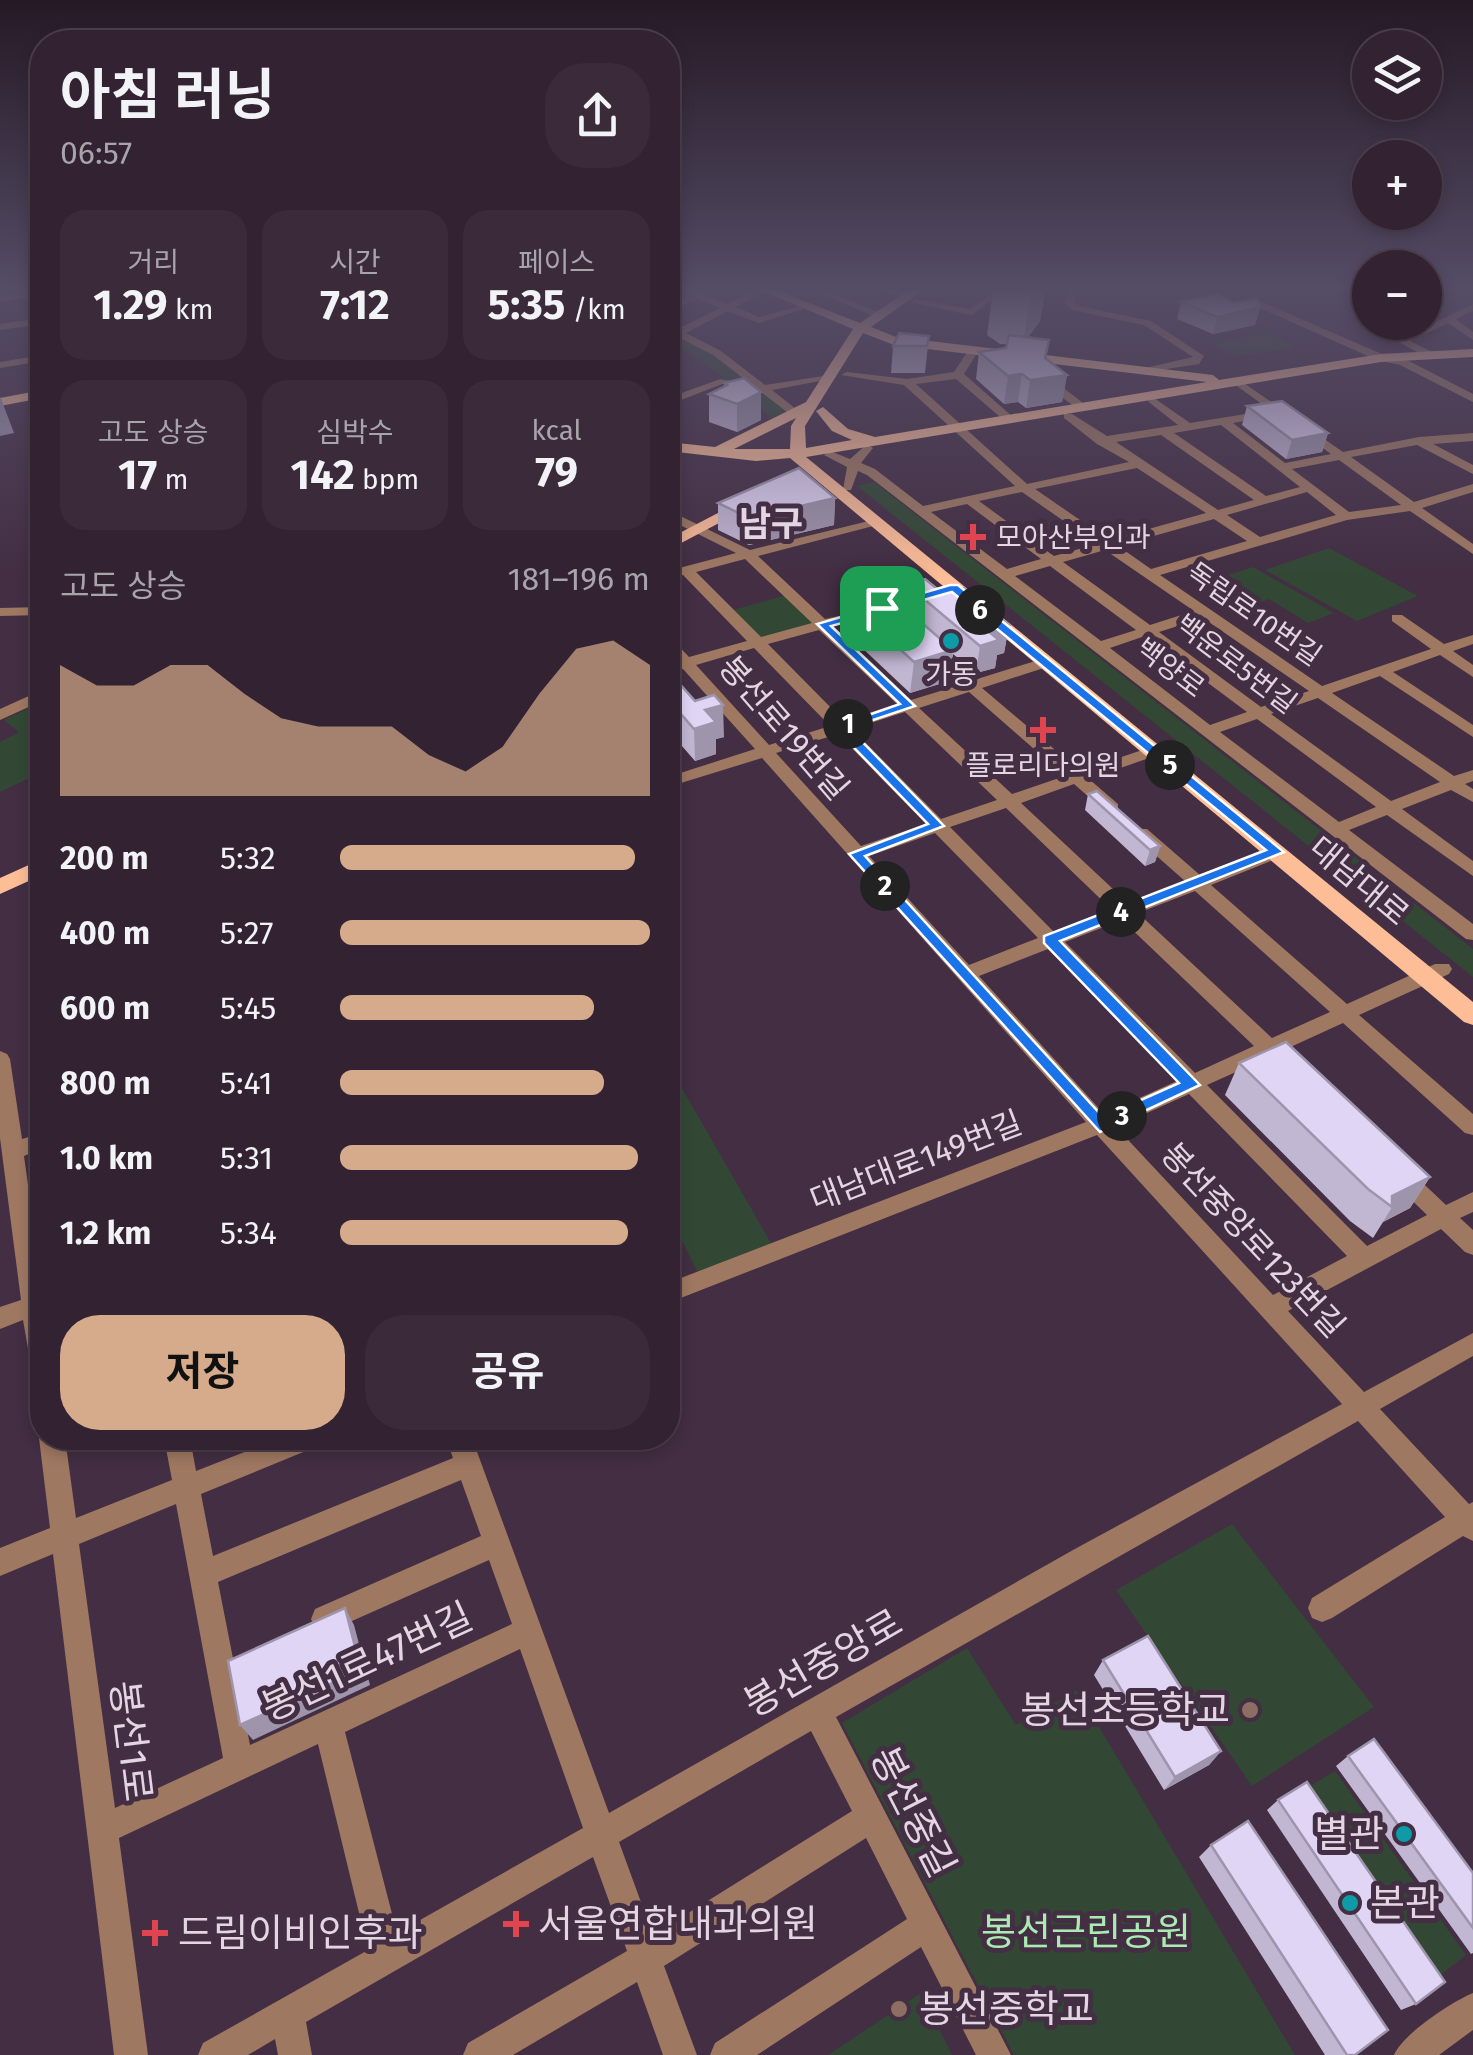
<!DOCTYPE html>
<html lang="ko">
<meta charset="utf-8">
<style>
:root{--surface:#322232;--page:#3a2a3a;--text:#f1f3f6;--muted:#a8a4ac;--line:#4d3f4d;--accent:#d6ab8b}
body{margin:0;font-family:"Fira Sans","Noto Sans KR",sans-serif;background:var(--page);color:var(--text);height:100vh;display:flex;flex-direction:column;font-size:38px;white-space:nowrap}
*{box-sizing:border-box;margin:0}
p{font-size:32px;color:var(--muted)}
.icon{flex:none;width:55px;height:55px;fill:none;stroke:currentColor;stroke-width:2;stroke-linecap:round;stroke-linejoin:round}
.map{position:relative;flex:1;overflow:hidden}
.details{position:absolute;left:30px;top:30px;width:650px;height:1420px;display:flex;flex-direction:column;background:var(--surface);border-radius:40px;box-shadow:0 5px 15px #0003,0 0 0 2px var(--line)}
.details>*{flex:none}
.buttons{position:absolute;left:1352px;top:30px;display:grid;gap:20px}
.buttons a{display:grid;place-items:center;width:90px;height:90px;border-radius:50%;background:var(--surface);box-shadow:0 5px 15px #0003,0 0 0 2px var(--line);font-size:50px}
.pin{position:absolute;display:grid;place-items:center;width:85px;height:85px;color:#fff;margin:-42px;border-radius:20px;box-shadow:0 5px 15px #0006}
.km{position:absolute;width:50px;height:50px;margin:-25px;border-radius:50%;background:#222;color:#fff;font-size:28px;line-height:50px;text-align:center}
.round{display:grid;place-items:center;flex:none;width:105px;height:105px;border-radius:40px;background:var(--page)}
.headline{display:flex;align-items:center;justify-content:space-between;height:170px;padding:0 30px}
h1{font-size:55px;font-weight:700;line-height:75px}
.metrics{display:grid;grid-template-columns:repeat(3,1fr);gap:15px;height:170px;padding:10px 30px}
.metrics div{display:grid;align-content:center;border-radius:25px;background:var(--page);text-align:center}
.metrics b{font-size:42px;font-weight:700}
.metrics small{font-size:28px;font-weight:400}
.metrics p{font-size:28px}
.chart{height:280px;padding:20px 30px}
.chart p{display:flex;justify-content:space-between}
.chart svg{width:100%;height:180px;margin-top:10px;fill:var(--accent);opacity:.7}
.action{display:flex;gap:20px;margin-top:auto;padding:20px 30px}
.action a{flex:1;height:115px;border-radius:40px;background:var(--accent);color:#111;font-size:40px;font-weight:700;line-height:115px;text-align:center}
.action a+a{background:var(--page);color:var(--text)}
ul{padding:0 30px;list-style:none;font-size:32px}
li{display:grid;grid-template-columns:160px 120px 1fr;align-items:center;height:75px}
li i{height:25px;border-radius:12px;background:var(--accent)}
.map>svg:first-child{display:block}
.green{fill:#324834}
.lines{fill:none;stroke-linecap:round;stroke-linejoin:round}
.minor{fill:#9f7862;fill-rule:evenodd}
.major{fill:#fcbd97;fill-rule:evenodd}
.wall{fill:#c2b7d3}
.shaded-wall{fill:#9e95ac}
.building{fill:#e1d5f5;stroke:#9e95ac;stroke-width:2.5}
.route{fill:#1a73e8;stroke:#fff;stroke-width:2.5;fill-rule:evenodd}
.health-dot{fill:#e0444e;stroke:#432e43;stroke-width:4}
.culture-dot{fill:#0f9aa8;stroke:#432e43;stroke-width:4}
.education-dot{fill:#8d6e63;stroke:#432e43;stroke-width:4}
.labels{text-anchor:middle;dominant-baseline:central;stroke-width:10;stroke-linejoin:round;paint-order:stroke}
.far-poi-label{font-size:28px;fill:#e3d5e2;stroke:#432e43}
.far-street-label{font-size:28px;fill:#e3d5e2;stroke:#432e43}
.street-label{font-size:32px;fill:#e3d5e2;stroke:#432e43}
.far-district-label{font-size:35px;font-weight:bold;fill:#e3d5e2;stroke:#432e43}
.near-street-label{font-size:38px;fill:#e3d5e2;stroke:#432e43}
.near-poi-label{font-size:38px;fill:#e3d5e2;stroke:#432e43;text-anchor:start}
.near-park-label{font-size:38px;fill:#abeab1;stroke:#432e43}
</style>
<div class="map">
<svg width="1473" height="2055" viewBox="0 0 1473 2055">
<rect width="100%" height="100%" fill="#432e43"/>
<path class="green" d="M668 331 703 348 788 411 772 418 705 363 668 341Z
M1266 332 1296 347 1236 356 1213 344Z
M874 482 1473 949V977L857 486Z
M1329 548 1418 596 1357 621 1265 570Z
M1253 567 1334 613 1308 623 1269 599 1260 603 1221 577Z
M790 594 823 624 757 642 726 612Z
M42 702V772L0 792V742L19 732 4 720Z
M679 1083 775 1250 698 1273 668 1213V1087Z
M1232 1524 1374 1707 1252 1786 1116 1590Z
M967 1648 1016 1725 1077 1690 1295 2055H1014L842 1723Z
M1335 1771 1466 1955 1432 1982 1302 1791Z
M921 1993 952 2055H828Z"/>
<g class="lines">
<path class="minor" d="M38 290H42V295L0 302V296Z
M680 290H693L727 304 754 290H766L736 307 759 317 807 304V308L759 323 728 311 686 333 721 351 765 385 830 375 836 378 772 390 801 413 791 415 713 355 668 332V325L678 329 720 308 697 299 668 312V305L689 295Z
M812 290H825L885 315 876 317Z
M877 290H896L913 295 908 298Z
M996 290H1007L971 315 911 302 916 299 969 309Z
M1070 290H1080L1074 301 1079 306 1151 321 1204 356 1199 364 1141 373V369L1193 357 1144 325 1072 310 1064 302Z
M1255 299 1384 355 1407 360 1473 394V402L1400 365 1377 360 1251 304Z
M1473 304V311L1456 319 1473 332V340L1448 323 1410 341 1434 353V357H1426L1397 341Z
M42 318V324L0 330V324Z
M970 348 979 350 964 374 1014 418V422H1006L956 379 916 384 1027 484 1129 462 1097 444 1064 418V414H1072L1107 436 1178 425 1150 403 1148 401 1154 398 1190 423 1270 410 1237 386V382L1241 381 1343 452 1419 437 1473 433V441L1433 444 1473 465V474L1417 445 1351 457 1414 502 1473 484V492L1422 508 1473 544V554L1410 511 1347 520 1160 575 1322 686 1431 649 1392 621V615H1402L1444 644 1473 635V644L1453 651 1473 665V677L1440 655 1393 672 1473 725V737L1380 676 1332 693 1454 776 1473 770V781L1465 784 1473 789V802L1451 790 1402 809 1473 861V876L1387 815 1349 830 1473 924V940L1466 939 867 475 858 471 851 490H843L847 467 824 455 830 451 850 459 867 444 873 448 861 463 875 469 923 506 1015 486 904 385 841 375 847 372 907 379 954 372ZM1277 415 1331 454 1285 463 1233 423ZM1221 425 1300 487 1266 496 1174 433ZM1161 435 1254 500 1218 510 1116 442ZM1339 460 1401 505 1349 512 1292 469ZM1137 468 1206 513 1109 540 1035 489ZM1022 492 1097 544 1054 556 979 501ZM1307 492 1336 515 1260 537 1227 515ZM967 504 1041 559 1007 569 931 512ZM1214 519 1247 541 1151 569 1118 546ZM1105 550 1194 611 1150 625 1063 562ZM1050 566 1136 630 1101 641 1015 576ZM1203 618 1309 691 1261 707 1159 632ZM1145 636 1247 712 1210 725 1110 648ZM1318 698 1440 782 1391 801 1271 714ZM1257 719 1376 807 1339 822 1220 732Z
M42 355V361L0 368V362Z
M1047 375H1055L1057 383 1087 406V410H1079L1047 386Z
M720 379 730 381 668 405V398Z
M668 510 750 550 877 519V525L758 556 825 619 871 609V615L833 626 911 700 960 685 928 656V650H938L974 680 1045 658 1050 660V666L982 688 1080 771 1160 744H1172V750L1089 779 1118 804V812H1106L1074 784 1021 803 1128 903 1185 881 1135 837 1132 833 1135 829H1147L1200 875 1277 846 1283 848 1286 852 1283 856 1211 885 1347 1004 1435 964H1449L1452 969 1449 974 1359 1015 1473 1114V1135L1465 1133 1343 1023 1284 1050 1297 1065 1294 1070H1280L1267 1058 1207 1085 1367 1246 1427 1215 1393 1182 1390 1176 1393 1170 1401 1167 1409 1170 1446 1205 1473 1192V1212L1460 1218 1473 1230V1255L1465 1252 1441 1229 1288 1311 1364 1392 1473 1333V1356L1380 1409 1469 1504 1473 1502V1541L1463 1536 1332 1618 1322 1622 1312 1618 1308 1608 1312 1598 1445 1517 1358 1421 836 1717 1011 2055H976L921 1947 757 2055H710L715 2043 907 1919 866 1838 664 1966 697 2055H663L637 1982 513 2055H463L468 2043 627 1951 593 1857 306 2022 312 2055H278L275 2039 248 2055H198L203 2043 368 1950 318 1744 119 1838 148 2055H114L53 1554 0 1576V1548L50 1528 39 1438 42 1431V1438H65L76 1518 172 1480 164 1438H190L196 1471 280 1438H322L318 1446 201 1494 213 1556 453 1458 446 1438H472L609 1813 1073 1550 1342 1404 1097 1135 668 1303V1283L1086 1122 762 758 668 787V777L755 749 683 669 668 672V663L676 661 668 651V639L673 640 689 657 747 641 683 575 668 579V571L736 553 668 519ZM745 559 812 623 761 637 696 572ZM819 630 897 704 844 721 768 644ZM754 648 830 726 769 745 696 665ZM969 692 1065 776 1012 794 919 708ZM905 712 997 800 941 819 852 729ZM838 734 926 824 861 846 776 753ZM1006 808 1112 910 1054 932 950 827ZM935 833 1038 938 969 965 869 856ZM1195 891 1330 1012 1272 1038 1138 913ZM1122 920 1254 1046 1195 1073 1065 942ZM1048 949 1177 1081 1104 1114 979 976ZM1189 1094 1347 1256 1273 1295 1116 1127ZM461 1480 481 1536 315 1609 311 1619 315 1629 325 1633 489 1560 512 1624 250 1745 218 1582ZM176 1504 223 1758 115 1808 79 1544ZM520 1649 583 1828 397 1933 345 1732ZM811 1731 852 1811 653 1935 619 1842Z
M42 578V594L35 590V582Z
M954 584 959 585V591L892 610 896 614 894 617H884L875 608Z
M42 607V615L0 616V608Z
M42 690V701L0 720V709Z
M0 1051 7 1054 10 1059 22 1139 42 1133V1149L24 1156 42 1286V1380L33 1377 23 1320 0 1329V1307L21 1300 0 1138Z
M1473 1993V2030L1439 2055H1394C1403 2034 1451 2002 1473 1993Z"/>
<path class="major" d="M760 290H776L860 323 909 290H923L871 327 896 337 1213 375 1219 380 1381 354 1473 349V357L1381 362 806 457 1473 1002V1025L1464 1022 790 458 756 461 668 451V442L715 447 806 402 853 329ZM863 333 894 345 1207 382 875 437 848 429 823 407 816 411 832 431 852 440 806 448 805 426ZM796 418 791 426 790 449H734Z
M42 390V398L0 406V398Z
M741 501 755 504 668 550V539Z
M42 859V875L0 894V878Z"/>
</g>
<path class="wall" d="M993 290H1045L1040 321 1028 337 1049 340 1046 359 1067 375 1062 402 1026 408 1018 402 1004 404 976 379 979 352 1006 348 1007 344H1000L987 335Z
M1181 302 1234 303 1260 307 1255 325 1213 334 1177 319Z
M929 336 925 373H891L893 346Z
M724 383 761 420 737 432 709 422V394L724 386Z
M1247 406 1328 433 1322 452 1286 459 1242 425Z
M835 498 834 525 749 545 718 530V503Z
M906 584 942 593 1009 625 1004 653 997 655 995 668 976 673 953 654 949 681 910 693 842 629 844 598 904 607Z
M668 673 724 737 716 739V754L695 761 668 730Z
M1088 794 1160 846 1155 862 1145 866 1085 810Z
M1239 1063 1430 1177 1410 1208 1383 1222 1373 1238 1350 1221 1225 1095Z
M1103 1660 1221 1751 1209 1765 1164 1790 1094 1675Z
M1348 1756 1473 1873V1953L1471 1954 1336 1766Z
M1278 1800 1416 2004 1401 2010 1267 1810Z
M1211 1845 1355 2055H1325L1199 1857Z"/>
<path class="shaded-wall" d="M1031 290H1045L1040 321 1023 344Z
M1260 307 1255 325 1213 334 1217 317Z
M1049 340 1045 367 1067 375 1062 402 1026 408 1030 380Z
M1022 374 1018 402 1004 404 1008 376Z
M761 392V420L737 432V404Z
M0 396 14 433 0 436Z
M1328 433 1322 452 1286 459 1292 440Z
M835 498 834 525 749 545V518Z
M677 508 678 528 668 533V513Z
M1009 625 1004 653 997 655 995 668 976 673 980 646 988 631Z
M953 650 949 681 910 693 914 662Z
M723 705 724 737 716 739V754L695 761 694 729 705 710Z
M1160 846 1155 862 1145 866 1150 850Z
M1430 1177 1410 1208 1383 1222 1392 1207V1196Z
M345 1608 354 1625 370 1685 253 1740 240 1725Z
M1221 1751 1209 1765 1164 1790 1175 1777Z"/>
<path class="building" d="M1217 294 1234 303 1258 298 1260 307 1217 317 1181 302Z
M899 333 929 336 927 346H893Z
M1009 335 1049 340 1045 358 1067 375 1030 380 1022 374 1008 376 979 352 1006 348Z
M744 378 761 392 737 404 709 394 727 385 724 383Z
M1282 401 1328 433 1292 440 1247 406Z
M799 468 835 498 749 518 718 503Z
M668 502 677 508 668 513Z
M925 579 942 593 964 588 1009 625 988 631 999 640 980 646 906 584Z
M882 588 953 650 914 662 844 598Z
M668 673H670L695 701 714 695 723 705 705 710 716 722 694 729 668 699Z
M1097 791 1160 846 1150 850 1088 794Z
M1286 1042 1430 1177 1392 1196V1207L1368 1189 1239 1063Z
M345 1608 361 1670 240 1725 228 1661Z
M1148 1636 1221 1751 1175 1777 1103 1660Z
M1374 1739 1473 1873V1928L1348 1756Z
M1307 1782 1445 1982 1416 2004 1278 1800Z
M1248 1821 1388 2030 1355 2055H1347L1211 1845Z"/>
<linearGradient id="sky" x2="0" y2="1"><stop stop-color="#251925"/><stop offset="0.5" stop-color="#554c66"/><stop offset="1" stop-color="#554c66" stop-opacity="0"/></linearGradient>
<rect width="1473" height="577" fill="url(#sky)"/>
<path class="route" d="M950 585H958L1284 852 1060 941 1200 1085 1100 1132 849 854 928 824 834 727 900 704 817 624ZM952 592 1266 850 1044 936V943L1179 1083 1103 1117 865 856 944 826 849 728 915 706 831 626Z"/>
<g class="health-dot">
<path d="M968 522h10v10h10v10h-10v10h-10v-10h-10v-10h10z"/>
<path d="M1038 715h10v10h10v10h-10v10h-10v-10h-10v-10h10z"/>
<path d="M511 1909h10v10h10v10h-10v10h-10v-10h-10v-10h10z"/>
<path d="M150 1918h10v10h10v10h-10v10h-10v-10h-10v-10h10z"/>
</g>
<g class="culture-dot">
<circle cx="951" cy="641" r="10"/>
<circle cx="1404" cy="1834" r="10"/>
<circle cx="1350" cy="1903" r="10"/>
</g>
<g class="education-dot">
<circle cx="1250" cy="1710" r="10"/>
<circle cx="899" cy="2009" r="10"/>
</g>
<g class="labels">
<g class="far-poi-label">
<text x="996" y="537" text-anchor="start">모아산부인과</text>
<text x="951" y="674">가동</text>
<text x="1043" y="765">플로리다의원</text>
</g>
<g class="far-street-label">
<text transform="translate(1254 614) rotate(35)">독립로10번길</text>
<text transform="translate(1236 664) rotate(37)">백운로5번길</text>
<text transform="translate(1170 668) rotate(37)">백양로</text>
</g>
<g class="street-label">
<text transform="translate(784 728) rotate(49)">봉선로19번길</text>
<text transform="translate(1359 881) rotate(40)">대남대로</text>
<text transform="translate(916 1161) rotate(-21)">대남대로149번길</text>
<text transform="translate(1253 1240) rotate(47)">봉선중앙로123번길</text>
</g>
<g class="far-district-label">
<text x="771" y="524">남구</text>
</g>
<g class="near-street-label">
<text transform="translate(367 1662) rotate(-25)">봉선1로47번길</text>
<text transform="translate(823 1663) rotate(-30)">봉선중앙로</text>
<text transform="translate(131 1741) rotate(83)">봉선1로</text>
<text transform="translate(913 1812) rotate(63)">봉선중길</text>
</g>
<g class="near-poi-label">
<text x="1230" y="1710" text-anchor="end">봉선초등학교</text>
<text x="1384" y="1834" text-anchor="end">별관</text>
<text x="1370" y="1903">본관</text>
<text x="538" y="1924">서울연합내과의원</text>
<text x="178" y="1933">드림이비인후과</text>
<text x="919" y="2009">봉선중학교</text>
</g>
<g class="near-park-label">
<text x="1086" y="1932">봉선근린공원</text>
</g>
</g>
</svg>
<div class="buttons">
<a><svg class="icon" aria-label="layers" viewBox="0 0 24 24"><path d="M12 4l9 5-9 5-9-5zM3 14l9 5 9-5"/></svg></a>
<a>+</a>
<a>−</a>
</div>
<div class="pin" style="left:882px;top:608px;background:#1e9e55"><svg class="icon" aria-label="arrive" viewBox="0 0 24 24"><path d="M6 21V4h12l-3 4 3 4H6"/></svg></div>
<b class="km" style="left:848px;top:724px">1</b>
<b class="km" style="left:885px;top:886px">2</b>
<b class="km" style="left:1122px;top:1116px">3</b>
<b class="km" style="left:1121px;top:912px">4</b>
<b class="km" style="left:1170px;top:765px">5</b>
<b class="km" style="left:980px;top:610px">6</b>
<section class="details">
<div class="headline"><div><h1>아침 러닝</h1><p>06:57</p></div><a class="round"><svg class="icon" aria-label="share" viewBox="0 0 24 24"><path d="M12 15V3M7 8l5-5 5 5M5 13v7h14v-7"/></svg></a></div>
<div class="metrics">
<div><p>거리</p><b>1.29<small> km</small></b></div>
<div><p>시간</p><b>7:12</b></div>
<div><p>페이스</p><b>5:35<small> /km</small></b></div>
</div>
<div class="metrics">
<div><p>고도 상승</p><b>17<small> m</small></b></div>
<div><p>심박수</p><b>142<small> bpm</small></b></div>
<div><p>kcal</p><b>79</b></div>
</div>
<div class="chart"><p><span>고도 상승</span>181–196 m</p>
<svg viewBox="0 0 160 44" preserveAspectRatio="none"><path d="M0 44V12L10 17L20 17L30 12L40 12L50 19L60 25L70 27L80 27L90 27L100 34L110 38L120 32L130 19L140 8L150 6L160 12V44z"/></svg>
</div>
<ul>
<li><b>200 m</b>5:32<i style="width:95%"></i></li>
<li><b>400 m</b>5:27<i style="width:100%"></i></li>
<li><b>600 m</b>5:45<i style="width:82%"></i></li>
<li><b>800 m</b>5:41<i style="width:85%"></i></li>
<li><b>1.0 km</b>5:31<i style="width:96%"></i></li>
<li><b>1.2 km</b>5:34<i style="width:93%"></i></li>
</ul>
<div class="action"><a>저장</a><a>공유</a></div>
</section>
</div>
